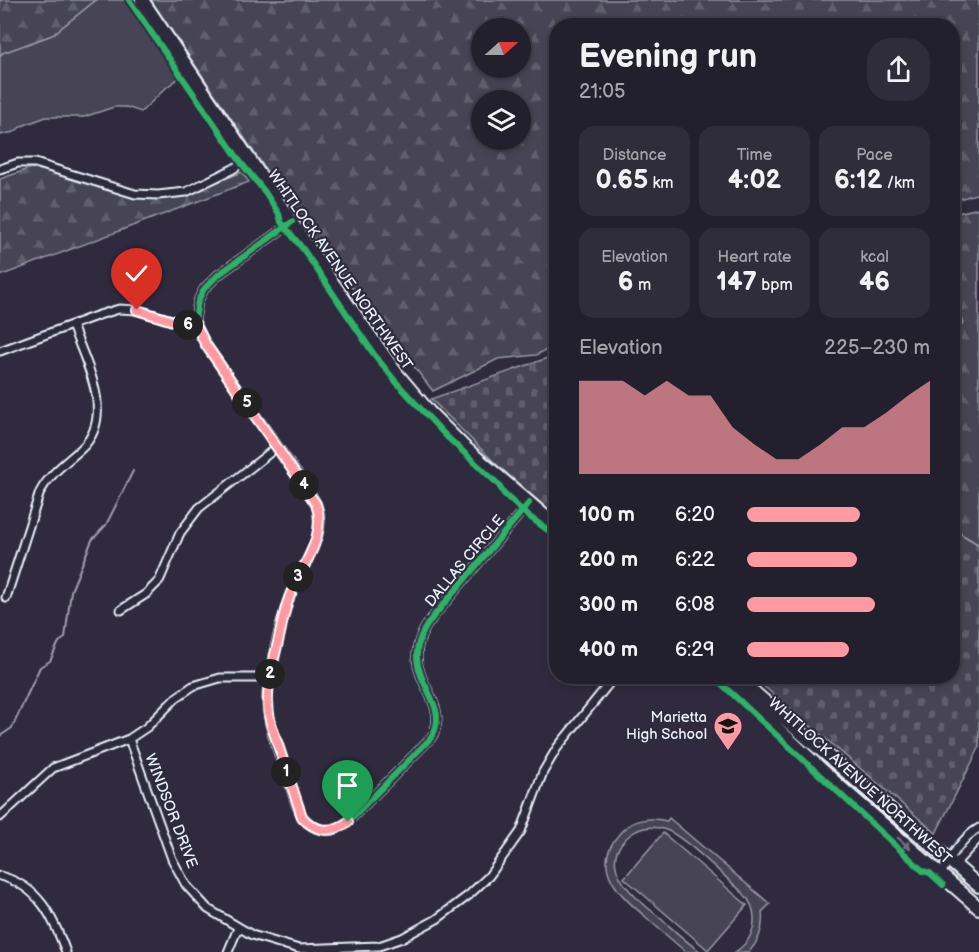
<!DOCTYPE html>
<meta charset="utf-8">
<style>
:root{--surface:#23202e;--page:#2f2d3a;--text:#f1f3f6;--muted:#a3a3aa;--line:#403e4a;--accent:#ff9aa2}
body{margin:0;font-family:"Balsamiq Sans",sans-serif;background:var(--page);color:var(--text);height:100vh;display:flex;flex-direction:column;font-size:22px;white-space:nowrap}
*{box-sizing:border-box;margin:0}
p{font-size:20px;color:var(--muted)}
.icon{flex:none;width:33px;height:33px;fill:none;stroke:currentColor;stroke-width:2;stroke-linecap:round;stroke-linejoin:round}
.map{position:relative;flex:1;overflow:hidden}
.side{position:absolute;left:549px;top:18px;width:411px;height:666px;display:flex;flex-direction:column;background:var(--surface);border-radius:24px;box-shadow:0 3px 9px #0003,0 0 0 2px var(--line)}
.side>*{flex:none}
.needle{width:39px;rotate:69deg}
.buttons{position:absolute;left:471px;top:18px;display:grid;gap:12px}
.buttons a{display:grid;place-items:center;width:60px;height:60px;border-radius:50%;background:var(--surface);box-shadow:0 3px 9px #0003,0 0 0 2px var(--line);font-size:30px}
.pin{position:absolute;display:grid;place-items:center;width:51px;height:51px;color:#fff;margin:-62px -26px;border-radius:50% 50% 50% 0;rotate:-45deg;box-shadow:0 0 6px #0007}
.pin .icon{rotate:45deg}
.km{position:absolute;width:30px;height:30px;margin:-15px;border-radius:50%;background:#222;color:#fff;font-size:16px;line-height:30px;text-align:center}
.round{display:grid;place-items:center;flex:none;width:63px;height:63px;border-radius:24px;background:var(--page)}
.headline{display:flex;align-items:center;justify-content:space-between;height:102px;padding:0 30px}
h1{font-size:33px;font-weight:700;line-height:45px}
.figures{display:grid;grid-template-columns:repeat(3,1fr);gap:9px;height:102px;padding:6px 30px}
.figures div{display:grid;align-content:center;border-radius:15px;background:var(--page);text-align:center}
.figures b{font-size:26px;font-weight:700}
.figures small{font-size:16px;font-weight:400}
.figures p{font-size:16px}
.chart{height:168px;padding:12px 30px}
.chart p{display:flex;justify-content:space-between}
.chart svg{width:100%;height:108px;margin-top:6px;fill:var(--accent);opacity:.7}
ul{padding:0 30px;list-style:none;font-size:20px}
li{display:grid;grid-template-columns:96px 72px 1fr;align-items:center;height:45px}
li i{height:15px;border-radius:8px;background:var(--accent)}
.map>svg:first-child{display:block}
.grass{fill:#464455;stroke:#979aa6;stroke-width:1.5}
.forest{fill:url(#forest-firs);stroke:#979aa6;stroke-width:1.5;fill-rule:evenodd}
.cemetery{fill:url(#cemetery-stones);stroke:#979aa6;stroke-width:1.5}
.lines{fill:none;stroke-linecap:round;stroke-linejoin:round}
.stream{stroke:#9c9fab;stroke-width:2}
.minor-casing{stroke:#e8f1f8;stroke-width:11}
.trunk-casing{stroke:#e8f1f8;stroke-width:16}
.minor{stroke:#2f2a3d;stroke-width:7}
.trunk{stroke:#2f2a3d;stroke-width:12}
.cycleway-casing{stroke:#2f2a3d;stroke-width:10}
.cycleway{stroke:#2db169;stroke-width:6}
.oneway{fill:#70707e}
.route-casing{stroke:#fff;stroke-width:12}
.route{stroke:#ff9aa2;stroke-width:8}
.labels{text-anchor:middle;dominant-baseline:central;stroke-width:4.5;stroke-linejoin:round;paint-order:stroke}
.street-label{font-size:15px;fill:#e8f1f8;stroke:#2f2a3d}
.poi-label{font-size:15px;fill:#e8f1f8;stroke:#2f2a3d;text-anchor:end}
</style>
<div class="map">
<svg width="979" height="952" viewBox="0 0 979 952">
<defs>
<pattern id="forest-firs" width="22" height="20" patternUnits="userSpaceOnUse" patternTransform="scale(1.5)"><rect width="22" height="20" fill="#464455"/><path d="M5 1l3.5 6h-7zM16 11l3.5 6h-7z" fill="#615f6e"/></pattern>
<pattern id="cemetery-stones" width="16" height="16" patternUnits="userSpaceOnUse" patternTransform="scale(1.5)"><rect width="16" height="16" fill="#464455"/><path d="M2 7V4a2 2 0 0 1 4 0v3zM10 15v-3a2 2 0 0 1 4 0v3z" fill="#615f6e"/></pattern>
</defs>
<rect width="100%" height="100%" fill="#2f2a3d"/>
<filter id="ink" filterUnits="userSpaceOnUse"><feTurbulence type="fractalNoise" baseFrequency=".0167" numOctaves="2"/><feDisplacementMap in="SourceGraphic" scale="12" xChannelSelector="R" yChannelSelector="G"/><feConvolveMatrix kernelMatrix="1 2 1 2 8 2 1 2 1" color-interpolation-filters="sRGB"/></filter>
<g filter="url(#ink)">
<path class="grass" d="M96 0H134L184 74 167 87 141 112 126 107H114L84 117H46L22 126 14 132 0 135V56L2 53 52 35Z
M669 818 770 904 762 912C764 928 760 940 749 952H735C756 939 761 912 743 893 726 878 685 837 666 830 654 825 641 827 631 834 592 865 635 897 659 917 673 929 686 942 701 952H686C673 941 660 930 647 918 621 896 588 868 620 833 632 819 650 817 667 821Z
M663 833 747 905 708 950 624 878Z"/>
<path class="forest" d="M0 0H96L52 35 2 53 0 56Z
M151 0H979V193L953 201 952 26H556V345L536 355 498 359 433 391 304 226ZM520 28V68H482V28ZM520 100V140H482V100Z
M31 168 53 172 135 198H167L184 196 242 172 249 182 0 276V179Z
M979 208V545L953 529 952 334 963 323 953 299V214Z"/>
<path class="cemetery" d="M556 355V516L495 463 431 399Z
M953 529 979 545V748L936 833 753 677 952 676Z"/>
<g class="lines">
<path class="stream" d="M0 736 12 728 40 667 50 661 59 642 65 638 71 591 92 540 106 525 133 471"/>
<g class="minor-casing">
<path id="minor" d="M0 169 18 163H35L135 194 158 195 186 192 233 169 248 159
M292 222 218 275 204 289 198 301 195 320 198 331 206 345 310 492C316 502 320 511 320 522 319 545 303 565 294 586 282 614 268 668 267 698 266 728 287 774 296 804 306 828 326 839 348 822L431 738C457 697 387 674 433 617L529 503
M0 351 99 315 119 309 137 310 183 324 196 325
M6 598 40 492C50 473 67 462 82 448 116 415 85 362 72 325
M121 610 146 594 159 581 180 533 199 508 277 447
M129 739 172 859 186 885 208 909 252 935 299 949 379 946 402 938 437 919 469 895 489 876 521 831 543 772 557 748 615 676
M0 817 53 768 129 739 147 727 177 697 193 686 220 678H269
M953 866 979 838
M941 874C949 858 963 837 979 828
M0 876C39 886 53 917 66 952
M228 952 238 928"/>
</g>
<g class="trunk-casing">
<path id="trunk" d="M142 0 329 278 396 373 429 412 463 446 556 526
M721 676 838 785 979 908
M735 676 979 886"/>
</g>
<use href="#minor" class="minor"/>
<use href="#trunk" class="trunk"/>
<g class="cycleway-casing">
<path id="cycleway" d="M129 0 242 164 265 192 279 214 281 222 303 249 373 353 396 382 446 436 498 484 504 494 527 515 556 536
M292 222 218 275 204 289 198 301 195 320 198 331 206 345 310 492C316 502 320 511 320 522 319 545 303 565 294 586 282 614 268 668 267 698 266 728 287 774 296 804 306 828 326 839 348 822L431 738C457 697 387 674 433 617L529 503
M713 676 923 871 930 873 943 885"/>
</g>
<use href="#cycleway" class="cycleway"/>
</g>
<defs><path id="oneway-solid" d="M-6-.8H1V-3.2L6.5 0L1 3.2V.8H-6Z" transform="scale(1.5)"/></defs>
<use class="oneway" href="#oneway-solid" transform="translate(904 843) rotate(41)"/>
</g>
<g class="lines" filter="url(#ink)">
<g class="route-casing">
<path id="route" d="M137 310 183 324 196 325 206 345 316 504C328 537 300 568 289 598 284 611 282 625 279 638 272 667 263 694 271 724L302 817C315 832 332 834 348 822"/>
</g>
<use href="#route" class="route"/>
</g>
<defs>
<g id="school-pin" transform="scale(1.5)"><path d="M0 17L-7.5 6A9.5 9.5 0 1 1 7.5 6Z" fill="#ff9aa2" stroke="#2f2a3d"/><path d="M0-5L7-2L0 1L-7-2ZM-4 1L0 2.5L4 1V4Q0 6-4 4Z" fill="#111"/></g>
</defs>
<g fill-rule="evenodd">
<use href="#school-pin" x="728" y="726"/>
</g>
<g class="labels">
<g class="street-label">
<text transform="translate(340 270) rotate(55)">WHITLOCK AVENUE NORTHWEST</text>
<text transform="translate(465 561) rotate(-50)">DALLAS CIRCLE</text>
<text transform="translate(860 781) rotate(42)">WHITLOCK AVENUE NORTHWEST</text>
<text transform="translate(171 811) rotate(69)">WINDSOR DRIVE</text>
</g>
<g class="poi-label">
<text x="707" y="717">Marietta<tspan x="707" dy="17">High School</tspan></text>
</g>
</g>
</svg>
<div class="buttons">
<a><svg class="needle" viewBox="-14 -14 28 28"><path d="M0-13l5 13h-10z" fill="#e53935"/><path d="M0 13l5-13h-10z" fill="#a3a3aa"/></svg></a>
<a><svg class="icon" aria-label="layers" viewBox="0 0 24 24"><path d="M12 4l9 5-9 5-9-5zM3 14l9 5 9-5"/></svg></a>
</div>
<div class="pin" style="left:348px;top:822px;background:#1e9e55"><svg class="icon" aria-label="arrive" viewBox="0 0 24 24"><path d="M6 21V4h12l-3 4 3 4H6"/></svg></div>
<div class="pin" style="left:137px;top:310px;background:#d93025"><svg class="icon" aria-label="check" viewBox="0 0 24 24"><path d="M5 12l5 5 9-10"/></svg></div>
<b class="km" style="left:286px;top:772px">1</b>
<b class="km" style="left:270px;top:674px">2</b>
<b class="km" style="left:298px;top:577px">3</b>
<b class="km" style="left:304px;top:485px">4</b>
<b class="km" style="left:247px;top:403px">5</b>
<b class="km" style="left:188px;top:325px">6</b>
<section class="side">
<div class="headline"><div><h1>Evening run</h1><p>21:05</p></div><a class="round"><svg class="icon" aria-label="share" viewBox="0 0 24 24"><path d="M12 15V3M7 8l5-5 5 5M5 13v7h14v-7"/></svg></a></div>
<div class="figures">
<div><p>Distance</p><b>0.65<small> km</small></b></div>
<div><p>Time</p><b>4:02</b></div>
<div><p>Pace</p><b>6:12<small> /km</small></b></div>
</div>
<div class="figures">
<div><p>Elevation</p><b>6<small> m</small></b></div>
<div><p>Heart rate</p><b>147<small> bpm</small></b></div>
<div><p>kcal</p><b>46</b></div>
</div>
<div class="chart"><p><span>Elevation</span>225–230 m</p>
<svg viewBox="0 0 160 44" preserveAspectRatio="none"><path d="M0 44V6L10 6L20 6L30 12L40 6L50 12L60 12L70 25L80 32L90 38L100 38L110 32L120 25L130 25L140 19L150 12L160 6V44z"/></svg>
</div>
<ul>
<li><b>100 m</b>6:20<i style="width:62%"></i></li>
<li><b>200 m</b>6:22<i style="width:60%"></i></li>
<li><b>300 m</b>6:08<i style="width:70%"></i></li>
<li><b>400 m</b>6:29<i style="width:56%"></i></li>
</ul>
</section>
</div>
